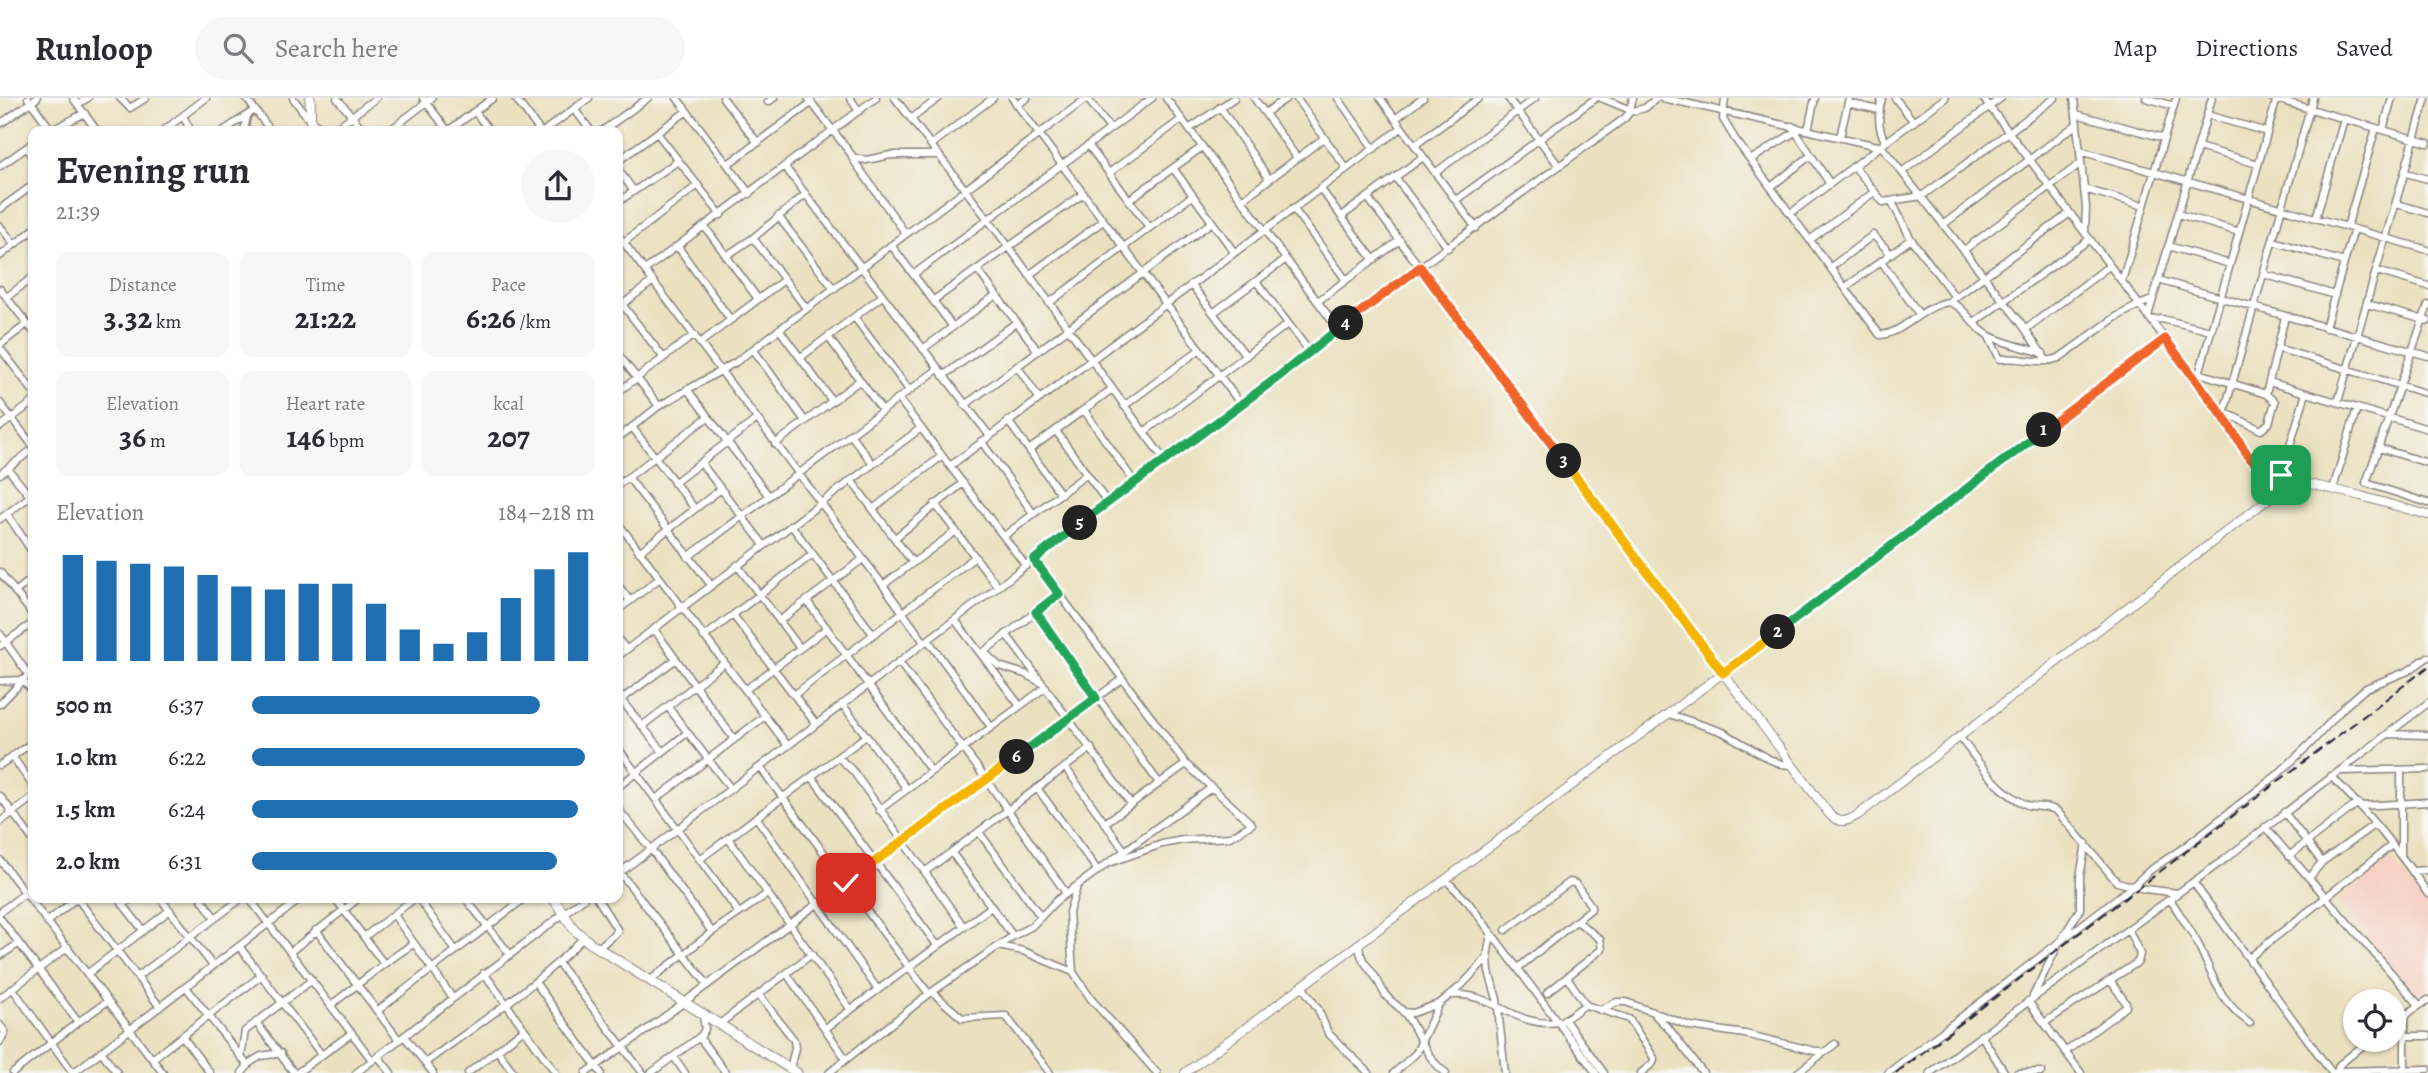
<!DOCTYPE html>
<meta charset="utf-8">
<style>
:root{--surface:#fff;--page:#f7f7f7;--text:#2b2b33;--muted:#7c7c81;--line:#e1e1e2;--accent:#1f6fb2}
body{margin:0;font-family:Alegreya,serif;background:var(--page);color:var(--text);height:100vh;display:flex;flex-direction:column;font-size:26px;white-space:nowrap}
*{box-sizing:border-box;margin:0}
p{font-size:23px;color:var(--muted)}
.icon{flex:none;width:38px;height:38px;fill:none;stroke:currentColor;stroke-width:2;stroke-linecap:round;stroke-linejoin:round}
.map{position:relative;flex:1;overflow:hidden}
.details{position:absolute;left:28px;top:28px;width:595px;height:777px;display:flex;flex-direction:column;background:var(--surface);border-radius:14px;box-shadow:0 2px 5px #0004}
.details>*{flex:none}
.buttons{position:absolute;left:2343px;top:891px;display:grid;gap:14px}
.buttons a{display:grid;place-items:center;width:63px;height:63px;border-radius:50%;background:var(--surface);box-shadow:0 2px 5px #0004;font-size:35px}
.pin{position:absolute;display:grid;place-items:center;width:60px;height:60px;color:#fff;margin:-30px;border-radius:14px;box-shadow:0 4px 10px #0006}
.km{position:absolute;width:35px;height:35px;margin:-18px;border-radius:50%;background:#222;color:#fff;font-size:19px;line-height:35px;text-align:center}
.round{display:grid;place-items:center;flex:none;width:74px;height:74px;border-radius:37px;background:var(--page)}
.headline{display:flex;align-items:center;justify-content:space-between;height:119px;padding:0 28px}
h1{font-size:38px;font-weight:600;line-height:52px}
.metrics{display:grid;grid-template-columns:repeat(3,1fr);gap:10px;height:119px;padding:7px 28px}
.metrics div{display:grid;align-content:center;border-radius:14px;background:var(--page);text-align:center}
.metrics b{font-size:30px;font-weight:600}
.metrics small{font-size:19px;font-weight:400}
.metrics p{font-size:19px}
.chart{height:196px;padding:14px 28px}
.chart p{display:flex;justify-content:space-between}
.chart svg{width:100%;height:126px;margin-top:7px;stroke:var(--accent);stroke-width:6}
ul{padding:0 28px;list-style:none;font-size:23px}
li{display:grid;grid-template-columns:112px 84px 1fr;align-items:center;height:52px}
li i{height:18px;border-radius:9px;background:var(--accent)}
header{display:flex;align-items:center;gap:42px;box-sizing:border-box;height:98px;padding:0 35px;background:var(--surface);border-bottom:2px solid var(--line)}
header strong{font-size:33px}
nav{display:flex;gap:38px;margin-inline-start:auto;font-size:24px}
.search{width:490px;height:63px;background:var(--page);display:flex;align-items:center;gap:18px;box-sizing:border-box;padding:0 24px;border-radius:38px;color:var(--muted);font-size:26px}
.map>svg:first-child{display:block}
.built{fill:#f6d1c5}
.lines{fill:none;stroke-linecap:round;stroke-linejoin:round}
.minor-casing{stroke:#86827e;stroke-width:9}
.major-casing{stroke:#86827e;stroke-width:10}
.highway-casing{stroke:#86827e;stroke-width:11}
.minor{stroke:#fff;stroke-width:6}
.major{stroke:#fff;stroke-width:8}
.highway{stroke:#fff;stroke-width:9}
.rail{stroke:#22223b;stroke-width:2;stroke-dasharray:10 5;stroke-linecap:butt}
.split-1-casing{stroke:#fff;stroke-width:14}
.split-2-casing{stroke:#fff;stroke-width:14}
.split-3-casing{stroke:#fff;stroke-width:14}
.split-4-casing{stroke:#fff;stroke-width:14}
.split-5-casing{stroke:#fff;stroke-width:14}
.split-6-casing{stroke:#fff;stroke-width:14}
.split-7-casing{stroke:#fff;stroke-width:14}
.split-1{stroke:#f0652b;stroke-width:9}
.split-2{stroke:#22a559;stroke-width:9}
.split-3{stroke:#f5b400;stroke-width:9}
.split-4{stroke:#f0652b;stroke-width:9}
.split-5{stroke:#22a559;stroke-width:9}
.split-6{stroke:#22a559;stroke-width:9}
.split-7{stroke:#f5b400;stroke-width:9}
</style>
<header>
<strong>Runloop</strong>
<div class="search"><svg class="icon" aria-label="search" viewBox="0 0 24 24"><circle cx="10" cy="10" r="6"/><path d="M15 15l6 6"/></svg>Search here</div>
<nav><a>Map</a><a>Directions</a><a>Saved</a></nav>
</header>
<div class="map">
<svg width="2428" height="975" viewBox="0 0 2428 975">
<rect width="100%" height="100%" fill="#f6f6f2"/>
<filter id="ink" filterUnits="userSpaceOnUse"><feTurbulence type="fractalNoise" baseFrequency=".0143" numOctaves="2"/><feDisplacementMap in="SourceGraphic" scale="14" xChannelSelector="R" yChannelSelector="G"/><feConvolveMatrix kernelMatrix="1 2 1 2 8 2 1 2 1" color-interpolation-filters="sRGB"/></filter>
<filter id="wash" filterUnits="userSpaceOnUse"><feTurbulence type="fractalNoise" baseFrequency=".00686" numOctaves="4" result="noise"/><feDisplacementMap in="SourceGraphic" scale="28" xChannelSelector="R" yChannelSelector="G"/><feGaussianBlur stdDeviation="1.57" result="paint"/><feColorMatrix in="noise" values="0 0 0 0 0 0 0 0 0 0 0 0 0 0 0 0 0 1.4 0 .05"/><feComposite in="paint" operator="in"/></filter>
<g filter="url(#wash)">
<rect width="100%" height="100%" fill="#ebe1c0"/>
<path class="built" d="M2389 760 2428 807V889L2416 899 2338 802Z"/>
</g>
<g filter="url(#ink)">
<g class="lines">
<g class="minor-casing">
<path id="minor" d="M28 0 52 33
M73 0 97 33
M120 0 130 10 146 0
M246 0 271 33
M293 0 311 24 324 31 339 28 376 0
M337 0 364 33
M423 0 448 33
M515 0 540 33
M677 0 750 96
M723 0 758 45
M808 0 854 60 866 62 891 57H939
M850 0 859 13
M895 0 1009 149 1165 363
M1012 0 1240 305
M1166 0 1338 231
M1254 0 1297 60
M1296 0 1346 70
M1338 0 1374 51
M1380 0 1476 130
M1508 0 1559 68
M1601 0 1633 13 1645 10 1657 0
M1663 0 1882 49 2021 225 2047 263
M1725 0 1723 21 1735 41 1880 237C1903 236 1923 207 1949 204L2070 115
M1882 0C1878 15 1877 31 1886 44
M1895 0 1914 24
M1983 0 2197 283 2249 359 2262 369 2293 382
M2074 0 2086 109 2085 134
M2146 0 2174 8
M2272 0 2428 45
M768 4 774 0
M1848 5 1879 12
M78 6 88 0
M1017 7 1027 0
M1220 9 1269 81
M575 12 591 33
M475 14 490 33
M1265 15 1287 0
M2076 16 2164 40
M2207 17 2267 34
M183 18 191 33
M911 21 939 0
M1395 21 1423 0
M0 26 37 0
M1792 28 1830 86
M1189 31 1234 0
M1808 32 1815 0
M2383 32 2392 0
M50 33 85 15
M163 33 206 0
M223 33 255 12
M244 33 247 18
M389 33 432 0
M448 33 493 0
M544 33 589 0
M602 33 648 0
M657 35 721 117
M1840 39 1849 0
M931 47 993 0
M1415 47 1479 0
M1089 48 1149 129
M2198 49 2258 66
M27 50 33 60
M2080 53 2428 152
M852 60 906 136
M1752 61 1795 34
M618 63 687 13
M728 66 811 5
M0 68 33 45
M1854 68 1883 104 1922 98 2055 0
M785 69 989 337
M1173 70 1234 154
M618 71 633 92
M1903 73 2001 0
M1109 75 1182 21
M1435 75 1535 0
M2406 75 2428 81
M1395 79 1448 150
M1772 88 1810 58
M1320 90 1374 162
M2084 91 2144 108
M1368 100 1723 575 2165 241
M1129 102 1202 49
M1242 102 1324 40
M1456 102 1596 0
M618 104 678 63
M1892 104 1911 141 1955 199
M2397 106 2428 115
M1293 110 1346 182
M0 111 33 87
M1791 115 1945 0
M2178 116 2239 134
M778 118 834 191
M1342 118 1423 59
M2316 120 2344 21
M1944 126 2077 26
M0 128 14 146
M705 129 758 201
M2347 129 2376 30
M618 137 883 487 924 544
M753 140 806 210
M1811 141 1874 94
M2273 143 2344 164
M624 144 698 87
M891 147 953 229
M2168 148 2230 166
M678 149 730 221
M1964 152 2081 65
M0 158 33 132
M726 158 753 140 806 96
M1881 163 1919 216
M1831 169 1873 137 1891 156
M977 171 1038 253
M645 172 876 0
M2377 173 2428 188
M914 176 1152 0
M2263 176 2335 197
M1029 177 1103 123
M2158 182 2428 258
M1256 183 1309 253
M2122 183 2176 0
M1191 186 1246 258
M1846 189 1911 141
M0 191 33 233
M7 199 33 179
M618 201 663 259
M934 202 1083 96
M1318 203 1400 142
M1949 204C1965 208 1973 229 1988 237 2002 245 2027 250 2043 255
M1049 205 1192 98
M2367 206 2428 223
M2428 207 2366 385 2428 405
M618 210 653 183
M1213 215 1286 161
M2148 218 2212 0
M855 220 909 292
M2151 222 2162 221 2211 233
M1973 225 2090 141
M2325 230 2354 131
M779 231 832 303
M2026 231 2109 168
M1988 237 2000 261C2023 258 2037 268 2059 260L2116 219 2139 207 2152 202
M829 240 882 312
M700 245 784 182
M0 247 27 226
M0 250 33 293
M2277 250 2428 296
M753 251 805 323
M923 251 996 197
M618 256 659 308
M801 259 882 198
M1017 268 1039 300
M2199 275 2266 296 2275 304 2269 325 2261 332 2224 314
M943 278 1017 224
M2197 283 2277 0
M2269 284 2428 331
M687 291 768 397
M618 294 694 237
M2266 296 2285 219
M898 300 1026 468
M2338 304 2426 0
M0 305 33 348
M965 307 1212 124
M1124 308 1199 252
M1084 312 1135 385
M2223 318 2313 0
M1008 323 1060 395
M0 329 33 304
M632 329 695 411
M1056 333 1107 404
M1144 334 1288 226
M850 336 873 366
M618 340 659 308 736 264 1087 0 1110 31
M981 343 1033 415
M775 346 859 283
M2379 350 2428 365
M1029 352 1112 291
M701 365 764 447
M950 368 1401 30
M8 371 33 402
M0 376 33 351
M2281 377 2306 295
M628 379 711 487
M851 382 913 465
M674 385 757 321
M618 387 708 319
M2333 391 2357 310
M935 406 998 489
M873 411 942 358
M7 416 33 455
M0 421 33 396
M618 425 788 648
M791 427 873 536
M1004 438 1087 376
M895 440 963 385
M639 454 721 391
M688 459 938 271
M1034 462 1186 666 1252 726 1230 739 1183 742 1162 746 1109 765
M737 467 800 550
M0 474 33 517
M618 487 630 503
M883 487 956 433
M15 494 33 480
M807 503 931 673
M618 512 660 480
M1036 514 1159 685
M733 517 816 626
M955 522 1020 608
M779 523 863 461
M654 531 734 641
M0 536 28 576
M1006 536 1131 706
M704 539 813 456
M618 541 626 551
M928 542 991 629
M0 548 33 525
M984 554 999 568 1025 576 1040 584
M981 556 1059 496
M618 558 921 330
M899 564 986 681 1066 795
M0 583 22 582 33 593
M745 592 827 530
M794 597 975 459
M618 598 663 654
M619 603 675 562
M0 606 33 572
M842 606 907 691
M668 609 731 691
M1669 616 1723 634 1769 661 1781 666 1792 667
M642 628 724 565
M2388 636 2428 637
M1959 638C1977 662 1997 693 2025 706 2035 711 2046 706 2057 713L2117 784 2145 791 2178 795
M618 650 739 815
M12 658 33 688
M838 659 853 673 964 829
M0 667 33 644
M760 669 929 896
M1065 669 1124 752
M2340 673 2428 671
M2331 678C2367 714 2399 753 2428 796
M812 679 937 847
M618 689 687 635
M1037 690 1098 773
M0 698 33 742
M656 701 765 618
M2361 708 2428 704
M618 711 651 751 712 834
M879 712 1046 589
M2284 714 2322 764
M756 719 878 892
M0 724 33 699
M1105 725 1186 666
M2265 729 2419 907
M979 734 1041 819
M728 740 851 912
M952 755 1013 838
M2401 757V672
M2289 758 2358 705
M700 761 866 638
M0 762 163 975
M618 772 707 886
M926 773 1091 650
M2413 773 2428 772
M618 776 998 489 1107 404 1278 279 1309 253 1420 169 1625 20 1629 15 1633 0
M2309 780 2322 764 2375 726
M1446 782 1468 804 1596 975
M2193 784 2332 975
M1077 789 1069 814 1073 874 1091 901 1157 975
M77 800 160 909
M118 800 143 832
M160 800 213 868
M201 800 215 820
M249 800 372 962
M335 800 384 866
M418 800 456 853
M465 800 509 855
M597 800 618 833 598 850
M2170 801C2180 817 2191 832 2199 848 2214 880 2219 903 2250 925
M123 807 132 800
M0 814 33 789
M394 817 452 899
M0 820 78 924
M48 823 77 800
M316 832 399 942
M1506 832 1570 784 1576 786 1591 808V811L1518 870
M364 839 415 800
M2063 839 2080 811V779L2086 745
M1359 847C1360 863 1368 867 1376 880 1380 886 1382 893 1387 899 1392 904 1398 908 1403 913 1419 933 1424 959 1446 975
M239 848 321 956
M998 848 1023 853 1073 874
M290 854 359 800
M0 858 18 846
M1488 860 1489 874 1497 901 1505 975
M2249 860 2392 747
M558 865 643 975
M484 875 556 975
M87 876 170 812
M787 876 846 961
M137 879 242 800
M1567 879 1586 907 1629 921 1654 960 1653 965 1641 975
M649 883 712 834 767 796
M535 884 601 975
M1302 888 1318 911 1328 935 1369 975
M186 889 248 968
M13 891 73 975 302 800
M932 894 962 920 1006 918 1050 975
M1547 895 1602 851 1600 841 1578 824
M759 897 794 942 795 950 790 971
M1452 897C1491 893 1517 931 1557 924 1566 923 1577 912 1585 907
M2033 898 2057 849
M0 900 68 849
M2028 903 2081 975
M331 907 384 866 414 845
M1600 912 1617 904H1626L1690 928 1745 936 1823 955
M377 913 525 800
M1403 914 1413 915 1438 906
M1655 917 1670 932 1703 975
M1564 921 1604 975
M256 924 294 975
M2044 925 2138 864 2140 856 2128 831
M0 927 5 934 0 944
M718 927 812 856
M826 930 991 809
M2394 930 2411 913 2428 902
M1981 937 2005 975
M182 938 210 975
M404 938 433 975
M2405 938H2428
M699 939 726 975
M497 952 514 975
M101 953 117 975
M2065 954 2126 909V905L2110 882
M378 958 391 975
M241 959 245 933 312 882
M674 959 685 975
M152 961 262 877
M425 965C479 925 537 888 583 840
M2337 973 2428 971
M2405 973V919
M13 975 78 924 108 903
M242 975 251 964 261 958 281 955
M297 975 352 935
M356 975 584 800
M468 975 523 932
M586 975 637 939 1122 581
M651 975 701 938 705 931 703 918
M829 975 929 896 1013 838 1032 828 1056 803 1211 690
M1394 975 1416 955 1439 906 1462 887 1487 860 1491 835
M1797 975 1835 946
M1888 975 2134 787 2149 773 2183 750 2277 677 2311 645 2344 609 2366 590 2408 573 2428 559
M1930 975 2225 761 2428 605
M2017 975 2042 974
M2337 975 2339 967 2370 942"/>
</g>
<g class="major-casing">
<path id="major" d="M1185 975 1723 575 1830 717C1841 727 1847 723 1858 717L2293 382 2361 398 2428 417"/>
</g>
<g class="highway-casing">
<path id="highway" d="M310 0 311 33
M553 800 574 831 590 845 797 975"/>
</g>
<use href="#minor" class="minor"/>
<use href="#major" class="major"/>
<use href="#highway" class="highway"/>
<path class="rail" d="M1896 975 2428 569"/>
</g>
</g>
<g class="lines" filter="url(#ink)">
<g class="split-1-casing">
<path id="split-1" d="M2044 332 2165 241 2223 318 2249 359 2256 366 2281 377"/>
</g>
<g class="split-2-casing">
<path id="split-2" d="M1778 534 2044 332"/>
</g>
<g class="split-3-casing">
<path id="split-3" d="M1564 363 1723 575 1778 534"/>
</g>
<g class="split-4-casing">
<path id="split-4" d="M1346 225 1420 169 1564 363"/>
</g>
<g class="split-5-casing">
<path id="split-5" d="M1080 425 1278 279 1346 225"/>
</g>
<g class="split-6-casing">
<path id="split-6" d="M1017 659 1096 600 1036 514 1059 496 1034 462 1080 425"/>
</g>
<g class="split-7-casing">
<path id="split-7" d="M846 785 1017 659"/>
</g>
<use href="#split-1" class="split-1"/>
<use href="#split-2" class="split-2"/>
<use href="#split-3" class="split-3"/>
<use href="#split-4" class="split-4"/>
<use href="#split-5" class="split-5"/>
<use href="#split-6" class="split-6"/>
<use href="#split-7" class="split-7"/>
</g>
</svg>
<div class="buttons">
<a><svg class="icon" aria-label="locate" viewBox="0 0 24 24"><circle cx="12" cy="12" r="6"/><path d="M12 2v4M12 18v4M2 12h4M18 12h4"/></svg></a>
</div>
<div class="pin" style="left:2281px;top:377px;background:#1e9e55"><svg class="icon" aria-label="arrive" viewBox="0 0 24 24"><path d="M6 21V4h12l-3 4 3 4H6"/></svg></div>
<div class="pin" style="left:846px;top:785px;background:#d93025"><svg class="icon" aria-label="check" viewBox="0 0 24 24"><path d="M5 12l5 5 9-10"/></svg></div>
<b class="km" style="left:2044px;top:332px">1</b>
<b class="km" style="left:1778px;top:534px">2</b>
<b class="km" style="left:1564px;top:363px">3</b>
<b class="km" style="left:1346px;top:225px">4</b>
<b class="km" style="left:1080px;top:425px">5</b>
<b class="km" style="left:1017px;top:659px">6</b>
<section class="details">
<div class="headline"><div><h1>Evening run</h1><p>21:39</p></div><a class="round"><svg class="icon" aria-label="share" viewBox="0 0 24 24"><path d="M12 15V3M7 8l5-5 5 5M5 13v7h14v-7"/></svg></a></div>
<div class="metrics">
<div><p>Distance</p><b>3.32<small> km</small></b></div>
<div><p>Time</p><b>21:22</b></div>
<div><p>Pace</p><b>6:26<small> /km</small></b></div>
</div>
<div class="metrics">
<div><p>Elevation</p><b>36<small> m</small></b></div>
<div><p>Heart rate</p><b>146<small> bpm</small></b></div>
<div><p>kcal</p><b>207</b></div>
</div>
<div class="chart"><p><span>Elevation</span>184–218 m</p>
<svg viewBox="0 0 160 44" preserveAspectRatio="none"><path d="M5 44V7M15 44V9M25 44V10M35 44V11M45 44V14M55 44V18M65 44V19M75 44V17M85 44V17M95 44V24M105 44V33M115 44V38M125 44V34M135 44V22M145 44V12M155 44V6"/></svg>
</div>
<ul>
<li><b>500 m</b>6:37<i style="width:84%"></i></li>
<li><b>1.0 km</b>6:22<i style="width:97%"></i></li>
<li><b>1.5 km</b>6:24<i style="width:95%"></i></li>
<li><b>2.0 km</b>6:31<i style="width:89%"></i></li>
</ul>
</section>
</div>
